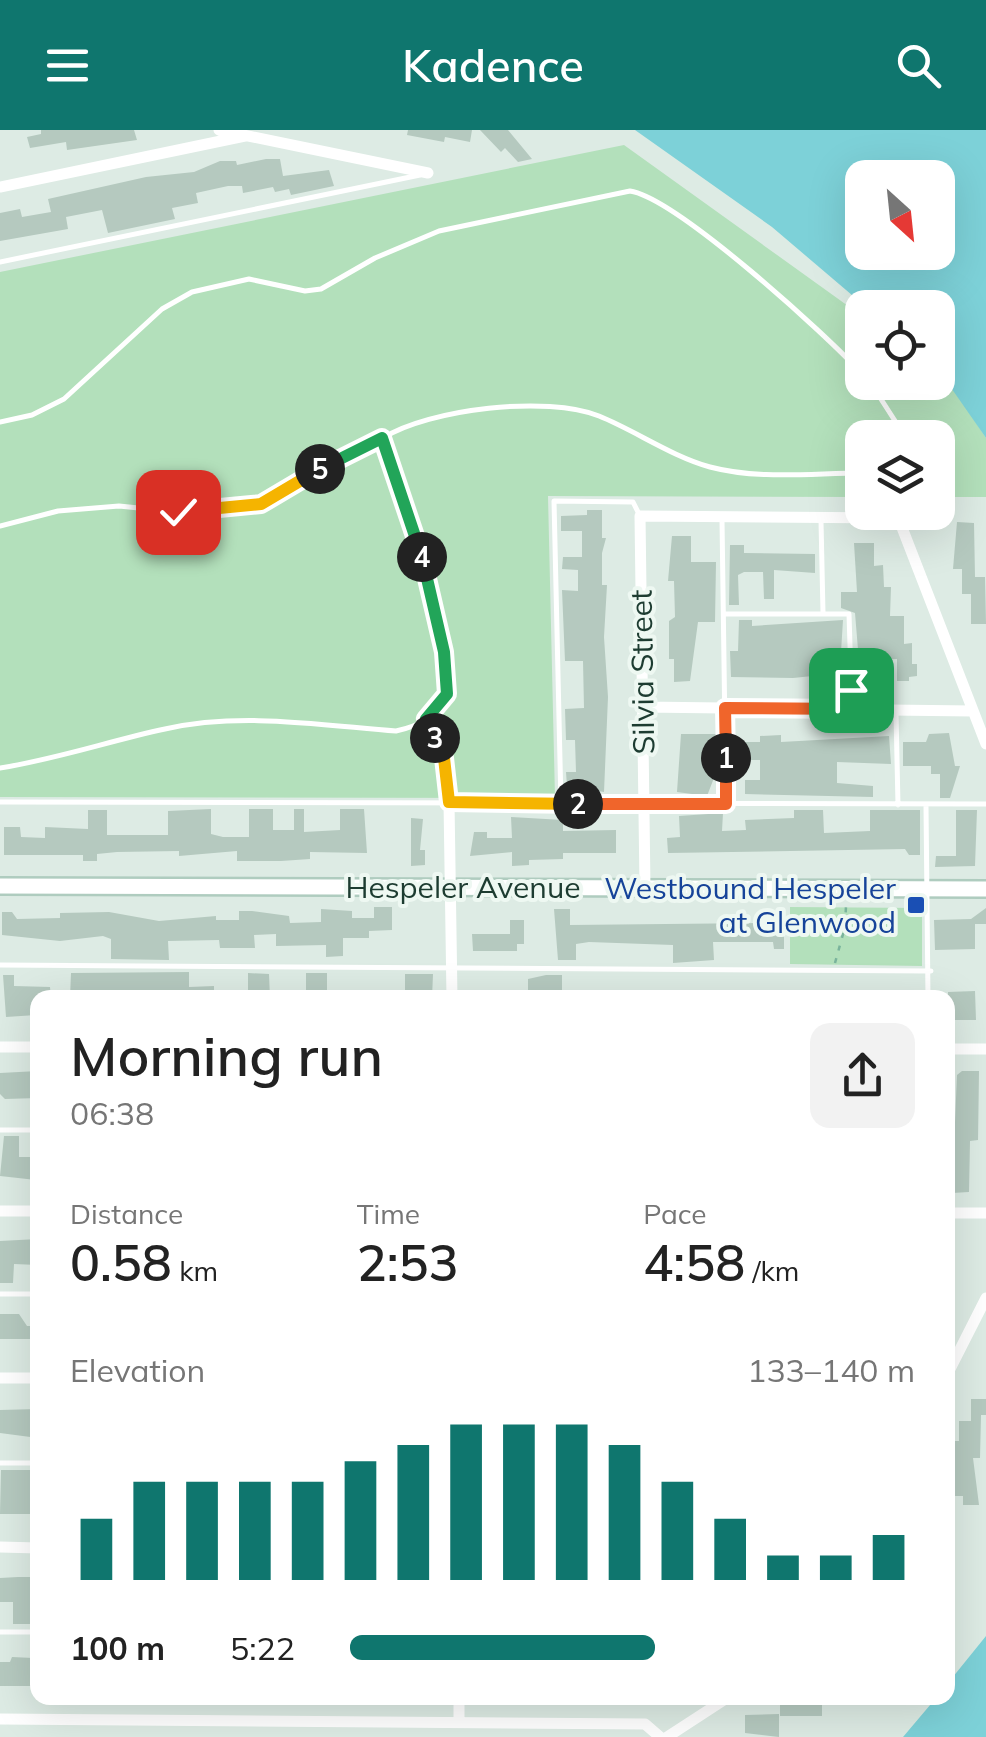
<!DOCTYPE html>
<meta charset="utf-8">
<style>
:root{--surface:#fff;--page:#f2f2f2;--text:#222;--muted:#767676;--accent:#0f766e}
body{margin:0;font-family:Mulish,sans-serif;background:var(--page);color:var(--text);height:100vh;display:flex;flex-direction:column;font-size:38px;white-space:nowrap}
*{box-sizing:border-box;margin:0}
p{font-size:32px;color:var(--muted)}
.icon{flex:none;width:55px;height:55px;fill:none;stroke:currentColor;stroke-width:2;stroke-linecap:round;stroke-linejoin:round}
.map{position:relative;flex:1;overflow:hidden}
.side{position:absolute;left:30px;top:860px;width:925px;height:715px;display:flex;flex-direction:column;background:var(--surface);border-radius:20px;box-shadow:0 10px 40px #0002}
.side>*{flex:none}
.needle{width:65px;rotate:153deg}
.tools{position:absolute;left:845px;top:30px;display:grid;gap:20px}
.tools a{display:grid;place-items:center;width:110px;height:110px;border-radius:20px;background:var(--surface);box-shadow:0 10px 40px #0002;font-size:50px}
.pin{position:absolute;display:grid;place-items:center;width:85px;height:85px;color:#fff;margin:-42px;border-radius:20px;box-shadow:0 5px 15px #0006}
.km{position:absolute;width:50px;height:50px;margin:-25px;border-radius:50%;background:#222;color:#fff;font-size:28px;line-height:50px;text-align:center}
.round{display:grid;place-items:center;flex:none;width:105px;height:105px;border-radius:20px;background:var(--page)}
.summary{display:flex;align-items:center;justify-content:space-between;height:170px;padding:0 40px}
h1{font-size:55px;font-weight:600;line-height:75px}
.stats{display:grid;grid-template-columns:repeat(3,1fr);gap:15px;height:170px;padding:10px 40px}
.stats div{display:grid;align-content:center}
.stats b{font-size:50px;font-weight:600}
.stats small{font-size:28px;font-weight:400}
.stats p{font-size:28px}
.chart{height:280px;padding:20px 40px}
.chart p{display:flex;justify-content:space-between}
.chart svg{width:100%;height:180px;margin-top:10px;stroke:var(--accent);stroke-width:6}
ul{padding:0 40px;list-style:none;font-size:32px}
li{display:grid;grid-template-columns:160px 120px 1fr;align-items:center;height:75px}
li i{height:25px;border-radius:12px;background:var(--accent)}
header{display:flex;justify-content:space-between;align-items:center;height:130px;padding:0 40px;background:var(--accent);color:#fff;font-size:45px;font-weight:600}
.map>svg:first-child{display:block}
.green{fill:#b3e0bb}
.water{fill:#7dd1d8;fill-rule:evenodd}
.building{fill:#b5c9bf}
.lines{fill:none;stroke-linecap:round;stroke-linejoin:round}
.secondary-casing{stroke:#afccbf;stroke-width:20}
.path{stroke:#7ab39c;stroke-width:2.5;stroke-dasharray:5 8;stroke-linecap:butt}
.service{stroke:#fff;stroke-width:5}
.minor{stroke:#fff;stroke-width:11}
.secondary{stroke:#fff;stroke-width:15}
.split-1-casing{stroke:#fff;stroke-width:20}
.split-2-casing{stroke:#fff;stroke-width:20}
.split-3-casing{stroke:#fff;stroke-width:20}
.split-4-casing{stroke:#fff;stroke-width:20}
.split-5-casing{stroke:#fff;stroke-width:20}
.split-6-casing{stroke:#fff;stroke-width:20}
.split-1{stroke:#f0652b;stroke-width:12}
.split-2{stroke:#f0652b;stroke-width:12}
.split-3{stroke:#f5b400;stroke-width:12}
.split-4{stroke:#22a559;stroke-width:12}
.split-5{stroke:#22a559;stroke-width:12}
.split-6{stroke:#f5b400;stroke-width:12}
.transit-dot{fill:#1a4fb4;stroke:#eef8f2;stroke-width:4}
.labels{text-anchor:middle;dominant-baseline:central;stroke-width:8;stroke-linejoin:round;paint-order:stroke}
.street-label{font-size:30px;fill:#1d3c31;stroke:#eef8f2}
.transit-label{font-size:30px;fill:#164399;stroke:#eef8f2;text-anchor:end}
</style>
<header><svg class="icon" aria-label="menu" viewBox="0 0 24 24"><path d="M4 6h16M4 12h16M4 18h16"/></svg>Kadence<svg class="icon" aria-label="search" viewBox="0 0 24 24"><circle cx="10" cy="10" r="6"/><path d="M15 15l6 6"/></svg></header>
<div class="map">
<svg width="986" height="1607" viewBox="0 0 986 1607">
<rect width="100%" height="100%" fill="#ddebe4"/>
<path class="green" d="M624 15 862 186V252H938V240L945 245 986 308V367H938V308H862V367L548 366 555 668 0 667V142Z
M790 777 922 778V836L790 834Z"/>
<path class="water" d="M635 0H986V308L938 239V178L866 177 772 97ZM862 48H938V122H862Z
M986 1506V1607H903L936 1568H948V1553Z"/>
<path class="building" d="M41 0H134L137 10 67 20 66 12 30 18 27 7 41 4Z
M408 0H472L470 12 445 7 444 12 407 5Z
M480 0H508L532 29 518 32 505 18 501 22Z
M266 29H280L283 46 329 40 334 56 291 65 289 59 275 62 273 57 243 63 242 56H228L196 63 198 73 172 78 175 89 108 103 102 80 66 87 68 99 0 111V83L20 79 22 87 51 82 48 69 146 47 194 42 220 31H236L237 35Z
M587 380H602V408H606L602 423V455H607L604 507 608 567 604 662 567 656 566 642H576L575 610H566L565 579 584 578 583 531H565L562 460 578 461V440L562 439 563 427H582V401H561V386L587 385Z
M957 392 974 393 975 447H985L986 494H971V464H962V439H953Z
M672 406H691V432H716L715 492H698L690 551 674 552V529H669V491L675 487 674 451H668Z
M854 413H874V436L883 435 884 457H891L890 486H904V514L912 513V534H917V546L909 547V551H897V529L873 530V544H860L855 483 841 478V462H857Z
M730 415H744V423L815 424V443L774 440V469H764L763 442H744L738 445 739 475H729Z
M739 490H752V496L843 490 840 538 832 539V544L793 548 731 547 730 521H738Z
M949 603 955 636H960L950 668H940V644H931V636H903V612H926L929 604Z
M681 604H718L719 635 707 666 677 662Z
M781 605V612L889 606 891 634 837 632V653L873 656V667L745 664V650H760V630H738V618L742 612H760V606Z
M211 679V704L223 707H249V679H273V700H294V679H304V702L340 700V679H364L367 723 310 722V729L281 731H237V721L179 726V721L117 722 97 724V731H83V725H4V697H20L21 707 45 708V697L88 699V680H107V705H168V681Z
M794 680H823L824 703 870 701V680H920V725H909L905 719 668 723 667 708 680 707 679 686 723 683 722 701 746 700 745 690 794 688Z
M956 680H977L975 736 935 737 936 726H956Z
M511 687 563 690V701L616 700V723H563V729L529 730V735L512 736V722L470 726 474 702H487V708H512Z
M411 688 423 689 420 720H425V735L411 736Z
M374 777H392V800L369 801V808H343V826L326 827V815L276 816V804L254 805 255 818H220L219 810 168 811 169 830 111 829V809L103 806 60 811 2 805V782H12L17 789 60 788V783L109 782 159 791 216 786V790H239V781H252L289 786 290 793 321 792V779L352 781V788H374Z
M986 778V794H975V819L935 820 934 790 971 789Z
M554 779H570V795L762 793V797H784V819H774L773 812H713L714 830 673 833V815L589 812 576 814V830H558Z
M510 790H524V814H517V821H473L472 804H510Z
M189 842V857L214 856V868H70L71 843Z
M248 843 269 844 270 868H248Z
M306 843H327V868H306Z
M405 844H433L432 868H405Z
M3 845H14V856L50 857 51 868H36V885L6 887Z
M546 845H562V868H528V849Z
M975 861 976 890H948V862Z
M38 941V968L5 969 0 964V943Z
M962 941H979L978 1010 970 1011 969 1062 952 1063 957 945Z
M4 1006H19V1027H36V1050L0 1046Z
M38 1109V1135L14 1134 13 1153H0V1111Z
M0 1184H19L27 1196H38V1209H0Z
M971 1269H986V1285H981L980 1328H973L979 1375H963V1366H948V1311H959V1291H971Z
M38 1279V1308L0 1303V1280Z
M1 1340H36L38 1384H0Z
M18 1447H38V1494H13V1472H0V1448Z
M12 1527 33 1528 34 1556H0V1532H10Z
M822 1571V1586H780V1572Z
M779 1584V1607L745 1603V1585Z"/>
<g class="lines">
<g class="secondary-casing">
<path id="secondary" d="M0 756 986 759"/>
</g>
<path class="path" d="M431 600 444 628 448 659
M835 833 845 797 846 776"/>
<path class="service" d="M0 132 420 45
M870 252 906 308
M0 292 32 285 64 269 162 179 192 162 249 149 305 161 321 159 375 128 439 101 630 61C676 68 827 205 862 244
M722 390 726 674
M821 391 823 483
M0 396 58 381 119 376 178 382 239 379 282 364 330 331 382 308
M724 484H849L852 579
M896 583 898 675
M0 638C57 629 109 611 165 599 240 582 320 595 396 601 415 597 436 588 445 568 462 527 399 355 383 308 429 279 547 265 599 286 636 301 671 326 710 337 759 350 813 343 862 343
M0 672 986 674
M561 674 554 371 633 372 640 386
M926 676 928 868
M0 835 931 841
M0 1000H38
M0 1164H38
M0 1333H38
M0 1502H38"/>
<path class="minor" d="M219 0 428 43
M0 57 245 6
M643 577 973 581
M449 672 452 868
M645 757 640 386 893 388 901 395 986 614
M0 917H38
M948 919H986
M0 1081H38
M948 1083H986
M948 1243 986 1168
M0 1248H38
M0 1417 38 1418
M0 1589 645 1594 660 1607
M459 1592V1568
M667 1607 727 1568"/>
<use href="#secondary" class="secondary"/>
</g>
<g class="lines">
<g class="split-1-casing">
<path id="split-1" d="M726 628 725 578 852 579 851 560"/>
</g>
<g class="split-2-casing">
<path id="split-2" d="M578 674H726V628"/>
</g>
<g class="split-3-casing">
<path id="split-3" d="M435 608 444 628 449 672 578 674"/>
</g>
<g class="split-4-casing">
<path id="split-4" d="M422 427 444 522 447 564 426 589 435 608"/>
</g>
<g class="split-5-casing">
<path id="split-5" d="M320 339 382 308 422 427"/>
</g>
<g class="split-6-casing">
<path id="split-6" d="M178 382 261 374 320 339"/>
</g>
<use href="#split-1" class="split-1"/>
<use href="#split-2" class="split-2"/>
<use href="#split-3" class="split-3"/>
<use href="#split-4" class="split-4"/>
<use href="#split-5" class="split-5"/>
<use href="#split-6" class="split-6"/>
</g>
<rect class="transit-dot" x="906" y="765" width="20" height="20" rx="5"/>
<g class="labels">
<g class="street-label">
<text transform="translate(642 542) rotate(-91)">Silvia Street</text>
<text x="463" y="757">Hespeler Avenue</text>
</g>
<g class="transit-label">
<text x="896" y="758">Westbound Hespeler<tspan x="896" dy="34">at Glenwood</tspan></text>
</g>
</g>
</svg>
<div class="tools">
<a><svg class="needle" viewBox="-14 -14 28 28"><path d="M0-13l5 13h-10z" fill="#e53935"/><path d="M0 13l5-13h-10z" fill="#767676"/></svg></a>
<a><svg class="icon" aria-label="locate" viewBox="0 0 24 24"><circle cx="12" cy="12" r="6"/><path d="M12 2v4M12 18v4M2 12h4M18 12h4"/></svg></a>
<a><svg class="icon" aria-label="layers" viewBox="0 0 24 24"><path d="M12 4l9 5-9 5-9-5zM3 14l9 5 9-5"/></svg></a>
</div>
<div class="pin" style="left:851px;top:560px;background:#1e9e55"><svg class="icon" aria-label="arrive" viewBox="0 0 24 24"><path d="M6 21V4h12l-3 4 3 4H6"/></svg></div>
<div class="pin" style="left:178px;top:382px;background:#d93025"><svg class="icon" aria-label="check" viewBox="0 0 24 24"><path d="M5 12l5 5 9-10"/></svg></div>
<b class="km" style="left:726px;top:628px">1</b>
<b class="km" style="left:578px;top:674px">2</b>
<b class="km" style="left:435px;top:608px">3</b>
<b class="km" style="left:422px;top:427px">4</b>
<b class="km" style="left:320px;top:339px">5</b>
<section class="side">
<div class="summary"><div><h1>Morning run</h1><p>06:38</p></div><a class="round"><svg class="icon" aria-label="share" viewBox="0 0 24 24"><path d="M12 15V3M7 8l5-5 5 5M5 13v7h14v-7"/></svg></a></div>
<div class="stats">
<div><p>Distance</p><b>0.58<small> km</small></b></div>
<div><p>Time</p><b>2:53</b></div>
<div><p>Pace</p><b>4:58<small> /km</small></b></div>
</div>
<div class="chart"><p><span>Elevation</span>133–140 m</p>
<svg viewBox="0 0 160 44" preserveAspectRatio="none"><path d="M5 44V29M15 44V20M25 44V20M35 44V20M45 44V20M55 44V15M65 44V11M75 44V6M85 44V6M95 44V6M105 44V11M115 44V20M125 44V29M135 44V38M145 44V38M155 44V33"/></svg>
</div>
<ul>
<li><b>100 m</b>5:22<i style="width:54%"></i></li>
</ul>
</section>
</div>
